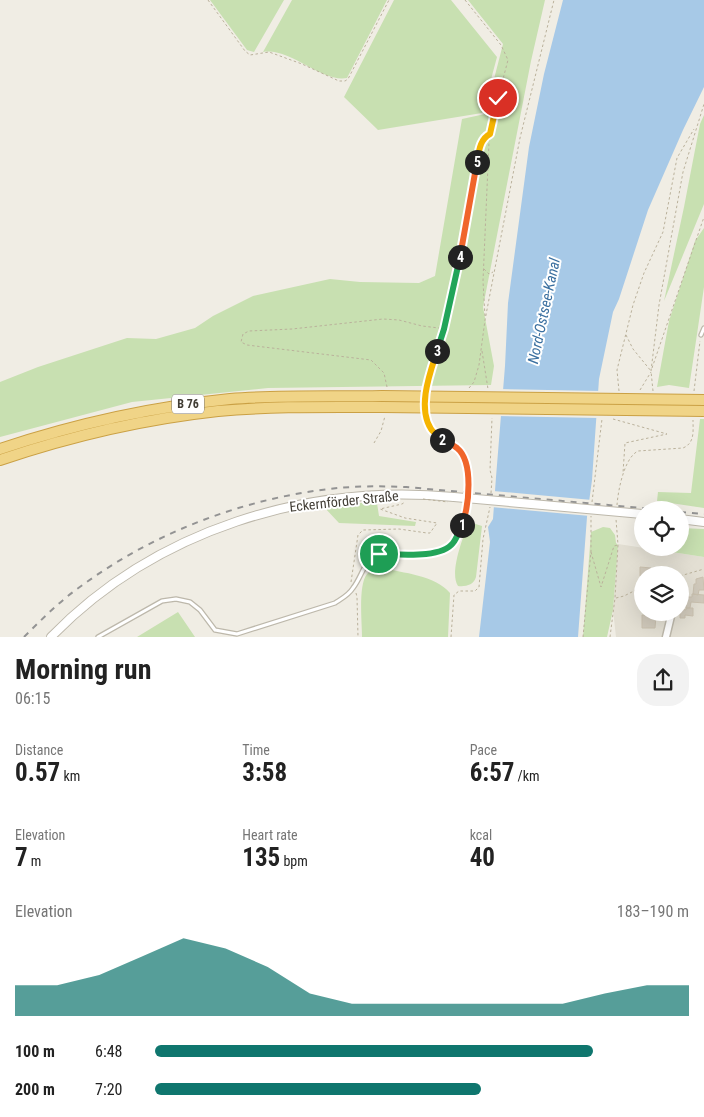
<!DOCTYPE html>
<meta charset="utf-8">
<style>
:root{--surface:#fff;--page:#f2f2f2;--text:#222;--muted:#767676;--accent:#0f766e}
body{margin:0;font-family:"Roboto Condensed",sans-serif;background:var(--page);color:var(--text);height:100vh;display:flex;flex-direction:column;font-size:19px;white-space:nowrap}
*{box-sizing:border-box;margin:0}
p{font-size:16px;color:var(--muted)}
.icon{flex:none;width:28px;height:28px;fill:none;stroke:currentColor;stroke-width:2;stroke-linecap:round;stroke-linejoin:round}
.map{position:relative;height:637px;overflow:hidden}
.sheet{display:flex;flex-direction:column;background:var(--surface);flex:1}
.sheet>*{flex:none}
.buttons{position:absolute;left:634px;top:501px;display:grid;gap:10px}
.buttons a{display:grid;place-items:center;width:55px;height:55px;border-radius:50%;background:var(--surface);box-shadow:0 5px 20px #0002;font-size:25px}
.pin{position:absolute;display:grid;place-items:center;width:42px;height:42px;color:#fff;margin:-21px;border:2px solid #fff;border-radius:50%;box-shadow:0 1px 5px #0007}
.km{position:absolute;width:25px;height:25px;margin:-12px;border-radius:50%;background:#222;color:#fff;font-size:14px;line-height:25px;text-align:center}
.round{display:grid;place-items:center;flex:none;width:52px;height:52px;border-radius:20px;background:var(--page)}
.headline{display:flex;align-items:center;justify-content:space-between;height:85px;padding:0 15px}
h1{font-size:28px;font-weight:700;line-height:38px}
.figures{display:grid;grid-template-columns:repeat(3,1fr);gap:8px;height:85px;padding:5px 15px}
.figures div{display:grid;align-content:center}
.figures b{font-size:25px;font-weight:700}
.figures small{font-size:14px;font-weight:400}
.figures p{font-size:14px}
.chart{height:140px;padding:10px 15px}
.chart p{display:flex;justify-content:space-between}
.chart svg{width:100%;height:90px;margin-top:5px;fill:var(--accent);opacity:.7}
ul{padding:0 15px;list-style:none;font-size:16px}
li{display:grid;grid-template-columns:80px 60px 1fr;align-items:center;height:38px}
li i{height:12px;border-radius:6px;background:var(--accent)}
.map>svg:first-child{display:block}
.residential{fill:#e3dfd3;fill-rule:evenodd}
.green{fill:#c8e0b1}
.water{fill:#a7c9e7}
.pier{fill:#f0ede4}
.building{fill:#d0c9bb;stroke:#cac1af}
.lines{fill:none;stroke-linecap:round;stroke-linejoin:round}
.service-casing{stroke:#bdb8ab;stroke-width:5.5}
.minor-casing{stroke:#bdb8ab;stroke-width:9}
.tertiary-casing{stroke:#bdb8ab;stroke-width:10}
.trunk-casing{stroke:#caa044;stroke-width:12}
.path{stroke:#bab19b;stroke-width:1;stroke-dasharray:2.5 2.5;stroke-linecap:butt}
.service{stroke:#fff;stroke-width:3}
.minor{stroke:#fff;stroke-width:6}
.tertiary{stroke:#fff;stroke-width:8}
.trunk{stroke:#f0d487;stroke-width:10}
.rail{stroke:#939393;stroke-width:2;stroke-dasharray:6 6;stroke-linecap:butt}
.tertiary-bridge-casing{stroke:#bdb8ab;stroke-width:10;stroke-linecap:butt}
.trunk-bridge-casing{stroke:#caa044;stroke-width:12;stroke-linecap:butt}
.path-bridge{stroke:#bab19b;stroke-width:1;stroke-dasharray:2.5 2.5;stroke-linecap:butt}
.tertiary-bridge{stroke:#fff;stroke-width:8}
.trunk-bridge{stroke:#f0d487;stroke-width:10}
.split-1-casing{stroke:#fff;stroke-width:10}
.split-2-casing{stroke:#fff;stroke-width:10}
.split-3-casing{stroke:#fff;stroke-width:10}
.split-4-casing{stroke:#fff;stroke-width:10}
.split-5-casing{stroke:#fff;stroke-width:10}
.split-6-casing{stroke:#fff;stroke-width:10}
.split-1{stroke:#22a559;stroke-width:6}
.split-2{stroke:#f0652b;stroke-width:6}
.split-3{stroke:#f5b400;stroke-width:6}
.split-4{stroke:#22a559;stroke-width:6}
.split-5{stroke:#f0652b;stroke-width:6}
.split-6{stroke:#f5b400;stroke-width:6}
.labels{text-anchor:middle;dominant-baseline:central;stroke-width:4;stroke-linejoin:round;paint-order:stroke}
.shield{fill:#fff;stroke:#7a7772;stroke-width:1}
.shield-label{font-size:12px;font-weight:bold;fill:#413d35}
.street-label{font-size:14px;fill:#413d35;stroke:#fff}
.water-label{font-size:15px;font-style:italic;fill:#3b70a0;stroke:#fff}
</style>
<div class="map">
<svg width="704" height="637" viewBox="0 0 704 637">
<rect width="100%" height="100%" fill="#f0ede4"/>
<path class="residential" d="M618 544 704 557V637H616L613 610ZM642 575H680V612H642Z"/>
<path class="green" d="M210 0H284L254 52 247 50Z
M292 0H387L347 78C322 83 290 47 263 52Z
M394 0H451L497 57 482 113 378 130 344 97Z
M468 0H545L531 61 483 307 494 366 491 385 268 388 132 402 0 437V382L38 367 127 338 156 339 195 328 213 316 253 296 330 279 360 282 419 283 435 276 462 119 485 114 503 44Z
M704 115V204L664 301 684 207 700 124Z
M704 228V287L689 388 669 385 657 387 669 321 695 241Z
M700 419H704V508L657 501 658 492 691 493Z
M357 503H377L379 516 416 522 415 526 339 523 324 507Z
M469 522 482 526 476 577C474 585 465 587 458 586 449 573 463 537 469 522Z
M603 527 610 528 615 535 616 543 618 545 613 610 607 637H583L591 532Z
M680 528 704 529V557L652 549 680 548Z
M382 568C403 573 435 575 450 593L448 637H362C362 622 358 585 367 574 371 570 377 569 382 568Z
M178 612 195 637H137Z"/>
<path class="water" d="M563 0H704V87L683 130 648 210 619 299 613 312 599 379 592 480 587 517 578 637H479L490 542 488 527 493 519 496 477 505 366 508 303 529 147 544 74Z"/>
<path class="pier" d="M500 389 601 391 599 418 498 416Z
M493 491 592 500 590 516 491 507Z"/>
<path class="building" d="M640 567 651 568 650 575 640 576Z
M703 577 704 590H699L698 595 693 594 694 584H696V579Z
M692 594 704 595V603L691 602 690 608H686V597H692Z
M686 608H693V616L685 615V618H680V609L686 610Z
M642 615 656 616 655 628H642Z"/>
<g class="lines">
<g class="service-casing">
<path id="service" d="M701 335 704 328
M426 395V388L444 329
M98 637 162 601 176 599 190 602 200 610 215 630 237 634 335 603C341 599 349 595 353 588 363 575 363 561 379 554 433 554 459 564 467 499 469 485 470 467 462 454 450 437 425 440 425 409"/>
</g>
<g class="minor-casing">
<path id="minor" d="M666 637 672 612"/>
</g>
<g class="tertiary-casing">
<path id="tertiary" d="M680 519 704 522
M51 637C155 530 307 483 454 497"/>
</g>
<g class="trunk-casing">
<path id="trunk" d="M0 449C75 424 151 407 230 399 280 395 331 397 382 396
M0 460C71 436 144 419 218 411 273 406 327 407 382 407"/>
</g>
<path class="path" d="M208 0 245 51 250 55 269 52 302 64 339 81H345L348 79 389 0
M465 0 501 45 508 60 498 98 489 142 483 281 485 317
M484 269 489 274 493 272
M446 323 480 147 485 137 490 134
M626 335 633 349 651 371
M482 351 488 389
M652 368 704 217
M387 387 384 373 371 360 247 345 241 342 243 334 249 331 292 329 383 319 399 320 422 326 439 328
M469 388 474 382 479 365 485 320 520 138 554 0
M640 390 651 372
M619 391 617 370 633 305 644 273 663 232 677 158 694 129
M653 391 651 371 659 305 683 172 704 104
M694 391 700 341
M613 419 667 434 625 443 623 473
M374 443 381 431 385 416
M491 493 492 478 490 470 492 418
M592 502 602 419
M617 505C618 491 624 458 638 451L683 448C695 443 693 431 693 420
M680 532 684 535 680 537
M680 542 681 541
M591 552 601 587 614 546 618 545
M680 576 704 569
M351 582 358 535 363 530 399 529 427 533H430L437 523 405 518 380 509 402 504 405 502
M356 593 357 597 358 637
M616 598 624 596 642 587
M451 637 454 595 459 591H475L479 587 483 539 490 507
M583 637 591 551V516
M610 637 615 598 618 545 616 519"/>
<use href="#service" class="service"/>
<use href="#minor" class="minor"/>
<use href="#tertiary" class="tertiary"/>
<use href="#trunk" class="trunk"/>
<path class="rail" d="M680 512 704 514
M24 637C43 618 62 599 84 584 157 531 248 497 338 488 360 486 383 486 406 487L664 510"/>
<g class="tertiary-bridge-casing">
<path id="tertiary-bridge" d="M454 497 642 514"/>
</g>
<g class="trunk-bridge-casing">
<path id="trunk-bridge" d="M382 396 704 400
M382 407 704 411"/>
</g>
<path class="path-bridge" d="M423 499 448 502"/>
<use href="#tertiary-bridge" class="tertiary-bridge"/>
<use href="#trunk-bridge" class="trunk-bridge"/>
</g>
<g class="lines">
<g class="split-1-casing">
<path id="split-1" d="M379 554C398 554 441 559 453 543 457 538 459 531 462 525"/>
</g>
<g class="split-2-casing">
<path id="split-2" d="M442 440C447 442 453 445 457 448 474 462 469 506 462 525"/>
</g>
<g class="split-3-casing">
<path id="split-3" d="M437 351C430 373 417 407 431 429 434 433 439 437 442 440"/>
</g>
<g class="split-4-casing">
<path id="split-4" d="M437 351 444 329 460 257"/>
</g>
<g class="split-5-casing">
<path id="split-5" d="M460 257 477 162"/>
</g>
<g class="split-6-casing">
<path id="split-6" d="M477 162C479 151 480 139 490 134L498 98"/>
</g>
<use href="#split-1" class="split-1"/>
<use href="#split-2" class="split-2"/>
<use href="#split-3" class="split-3"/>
<use href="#split-4" class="split-4"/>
<use href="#split-5" class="split-5"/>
<use href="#split-6" class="split-6"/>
</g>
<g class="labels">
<rect class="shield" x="172" y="394.5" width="32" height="19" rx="4"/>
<g class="shield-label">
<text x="188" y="404">B 76</text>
</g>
<g class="street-label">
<text transform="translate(344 501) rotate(-6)">Eckernförder Straße</text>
</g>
<g class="water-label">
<text transform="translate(544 311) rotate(-78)">Nord-Ostsee-Kanal</text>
</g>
</g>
</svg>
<div class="buttons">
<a><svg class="icon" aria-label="locate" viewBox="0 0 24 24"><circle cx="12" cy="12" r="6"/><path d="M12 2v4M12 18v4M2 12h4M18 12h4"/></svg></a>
<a><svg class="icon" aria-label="layers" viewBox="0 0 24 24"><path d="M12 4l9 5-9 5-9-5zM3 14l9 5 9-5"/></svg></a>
</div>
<div class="pin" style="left:379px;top:554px;background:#1e9e55"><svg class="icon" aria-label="arrive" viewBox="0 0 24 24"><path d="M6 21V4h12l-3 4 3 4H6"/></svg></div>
<div class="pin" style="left:498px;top:98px;background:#d93025"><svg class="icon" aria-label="check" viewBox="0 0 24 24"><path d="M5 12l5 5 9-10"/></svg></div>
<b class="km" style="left:462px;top:525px">1</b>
<b class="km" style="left:442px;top:440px">2</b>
<b class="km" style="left:437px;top:351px">3</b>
<b class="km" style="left:460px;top:257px">4</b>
<b class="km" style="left:477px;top:162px">5</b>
</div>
<section class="sheet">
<div class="headline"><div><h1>Morning run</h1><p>06:15</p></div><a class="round"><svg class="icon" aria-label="share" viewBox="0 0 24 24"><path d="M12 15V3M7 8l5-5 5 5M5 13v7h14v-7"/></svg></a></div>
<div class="figures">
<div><p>Distance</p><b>0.57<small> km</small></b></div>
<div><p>Time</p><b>3:58</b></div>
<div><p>Pace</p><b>6:57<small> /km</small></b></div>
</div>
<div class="figures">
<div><p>Elevation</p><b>7<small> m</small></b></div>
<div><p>Heart rate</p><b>135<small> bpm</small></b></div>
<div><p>kcal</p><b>40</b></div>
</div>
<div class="chart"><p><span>Elevation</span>183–190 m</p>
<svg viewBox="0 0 160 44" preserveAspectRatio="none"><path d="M0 44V29L10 29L20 24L30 15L40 6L50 11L60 20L70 33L80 38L90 38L100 38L110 38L120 38L130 38L140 33L150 29L160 29V44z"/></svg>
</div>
<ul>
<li><b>100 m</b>6:48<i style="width:82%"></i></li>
<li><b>200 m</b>7:20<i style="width:61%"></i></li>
</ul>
</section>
